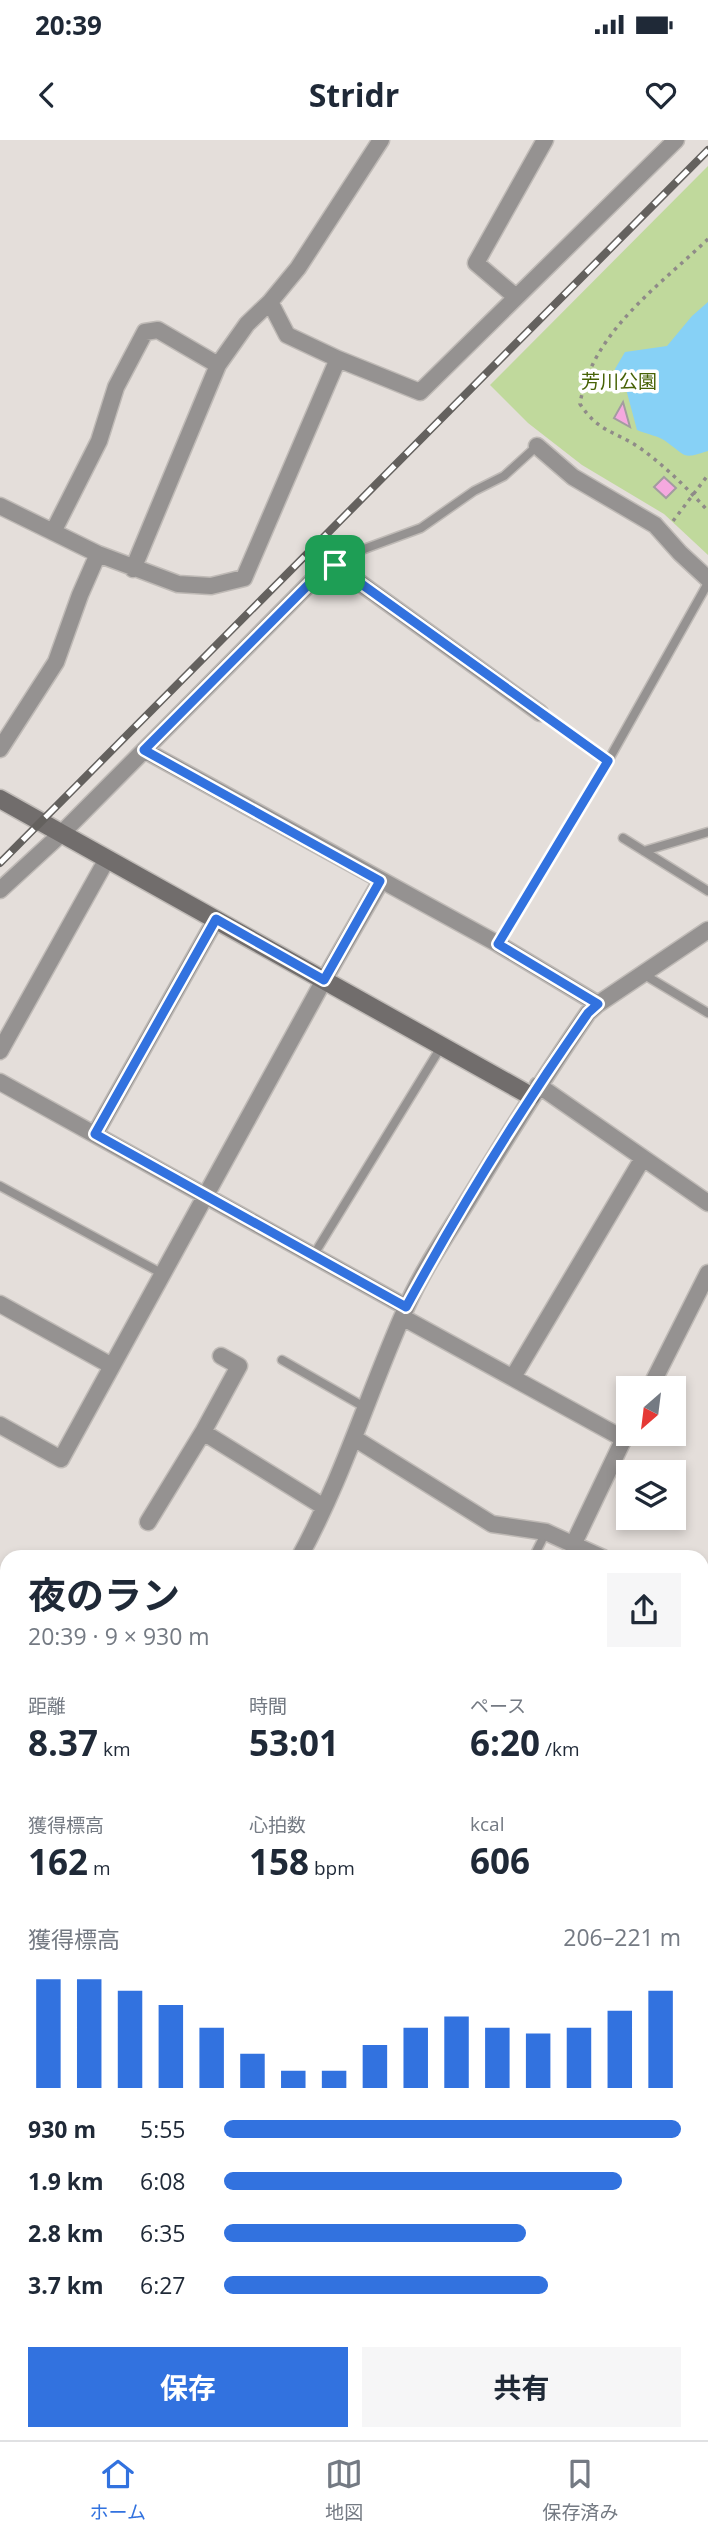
<!DOCTYPE html>
<html lang="ja">
<meta charset="utf-8">
<style>
:root{--surface:#fff;--page:#f6f6f7;--text:#1f2937;--muted:#747a83;--line:#e0e1e3;--accent:#3272df}
body{margin:0;font-family:"Open Sans","Noto Sans JP",sans-serif;background:var(--page);color:var(--text);height:100vh;display:flex;flex-direction:column;font-size:26px;white-space:nowrap}
*{box-sizing:border-box;margin:0}
p{font-size:23px;color:var(--muted)}
.icon{flex:none;width:38px;height:38px;fill:none;stroke:currentColor;stroke-width:2;stroke-linecap:round;stroke-linejoin:round}
.map{position:relative;flex:1;overflow:hidden}
.details{position:absolute;left:0px;top:1410px;width:709px;height:891px;display:flex;flex-direction:column;background:var(--surface);border-radius:21px 21px 0 0;box-shadow:0 4px 10px #0003}
.details>*{flex:none}
.needle{width:46px;rotate:208deg}
.buttons{position:absolute;left:616px;top:1236px;display:grid;gap:14px}
.buttons a{display:grid;place-items:center;width:70px;height:70px;border-radius:0px;background:var(--surface);box-shadow:0 4px 10px #0003;font-size:35px}
.pin{position:absolute;display:grid;place-items:center;width:60px;height:60px;color:#fff;margin:-30px;border-radius:14px;box-shadow:0 4px 10px #0006}
.round{display:grid;place-items:center;flex:none;width:74px;height:74px;border-radius:0px;background:var(--page)}
.summary{display:flex;align-items:center;justify-content:space-between;height:119px;padding:0 28px}
h1{font-size:38px;font-weight:700;line-height:52px}
.stats{display:grid;grid-template-columns:repeat(3,1fr);gap:10px;height:119px;padding:7px 28px}
.stats div{display:grid;align-content:center}
.stats b{font-size:35px;font-weight:700}
.stats small{font-size:19px;font-weight:400}
.stats p{font-size:19px}
.chart{height:196px;padding:14px 28px}
.chart p{display:flex;justify-content:space-between}
.chart svg{width:100%;height:126px;margin-top:7px;stroke:var(--accent);stroke-width:6}
.primary-button{display:flex;gap:14px;margin-top:auto;padding:14px 28px}
.primary-button a{flex:1;height:80px;border-radius:0px;background:var(--accent);color:#fff;font-size:28px;font-weight:700;line-height:80px;text-align:center}
.primary-button a+a{background:var(--page);color:var(--text)}
ul{padding:0 28px;list-style:none;font-size:23px}
li{display:grid;grid-template-columns:112px 84px 1fr;align-items:center;height:52px}
li i{height:18px;border-radius:9px;background:var(--accent)}
.status{display:flex;justify-content:space-between;align-items:center;height:49px;padding:0 35px;background:var(--surface);direction:ltr}
.status svg{height:19px;fill:currentColor}
header{display:flex;justify-content:space-between;align-items:center;height:91px;padding:0 28px;background:var(--surface);font-size:32px;font-weight:700}
.menu{display:flex;justify-content:space-around;align-items:center;height:98px;border-top:2px solid var(--line);background:var(--surface);font-size:19px;color:var(--muted)}
.menu a{display:grid;justify-items:center;gap:4px}
.menu .current{color:var(--accent)}
.map>svg:first-child{display:block}
.green{fill:#c0d99c}
.water{fill:#87d1f6}
.building{fill:#f5a9df;stroke:#a39ca0;stroke-width:2}
.lines{fill:none;stroke-linecap:round;stroke-linejoin:round}
.lane-casing{stroke:#bfbab6;stroke-width:11}
.street-casing{stroke:#bfbab6;stroke-width:19}
.secondary-casing{stroke:#bfbab6;stroke-width:21}
.path{stroke:#8f8b88;stroke-width:3.5;stroke-dasharray:3.5 5;stroke-linecap:butt}
.lane{stroke:#959291;stroke-width:8}
.street{stroke:#959291;stroke-width:16}
.secondary{stroke:#716d6c;stroke-width:18}
.rail-casing{stroke:#64615e;stroke-width:8}
.rail{stroke:#fff;stroke-width:5;stroke-dasharray:16;stroke-linecap:butt}
.route-casing{stroke:#fff;stroke-width:14}
.route{stroke:#3272df;stroke-width:9}
.labels{text-anchor:middle;dominant-baseline:central;stroke-width:7;stroke-linejoin:round;paint-order:stroke}
.park-label{font-size:19px;fill:#476206;stroke:#fff}
</style>
<div class="status"><b>20:39</b><svg viewBox="0 0 49 12"><path d="M0 12V9h3v3zM5 12V6h3v6zM10 12V3h3v9zM15 12V0h3v12zM26 1h20v11H26zM47 4h2v5h-2z"/></svg></div>
<header><svg class="icon" aria-label="back" viewBox="0 0 24 24"><path d="M15 5l-7 7 7 7"/></svg>Stridr<svg class="icon" aria-label="heart" viewBox="0 0 24 24"><path d="M12 20l-8-8c-3-5 5-10 8-4 3-6 11-1 8 4z"/></svg></header>
<div class="map">
<svg width="708" height="2300" viewBox="0 0 708 2300">
<rect width="100%" height="100%" fill="#e4deda"/>
<path class="green" d="M708 26V415L664 374 582 325 528 283 490 245Z"/>
<path class="water" d="M708 162V311C683 319 687 317 668 303 660 296 646 294 637 290L626 249 617 252 615 229 625 212 667 206 692 176Z"/>
<path class="building" d="M623 262 630 287 614 278Z
M664 337 676 348 666 358 654 347Z"/>
<g class="lines">
<g class="lane-casing">
<path id="lane" d="M335 425 364 409 421 388 474 351 504 336 537 306
M608 621 708 443
M623 698 708 751
M644 711 708 692
M498 804 608 621 540 573
M643 834 708 873
M0 1046 163 1134
M313 1116 441 907
M282 1220 366 1268
M533 1418 546 1392
M702 1576 708 1574"/>
</g>
<g class="street-casing">
<path id="street" d="M516 157 476 123 545 0
M338 219 420 252 676 0
M537 306 573 337 655 385 680 413 708 439
M0 366 98 414 178 444 211 446 244 438 338 219 287 195 270 162
M53 392 99 301 116 247 145 192 158 190 218 225
M133 429 218 225 247 184 270 162 298 128 381 0
M0 609 56 522 80 455 98 414
M144 610 498 804 598 864
M0 750 61 694 324 429 335 425 540 573
M0 911 107 719
M0 942 406 1167
M538 945 708 1063
M95 994 216 779
M0 1164 112 1226
M402 1177 624 1299
M513 1237 643 1018
M650 1248 708 1133
M0 1285 61 1319 324 840 381 741
M203 1292 239 1226 221 1216
M354 1298 492 1384 546 1392 603 1418
M148 1382 203 1292 324 1367
M574 1403 628 1290
M299 1418C343 1338 369 1251 406 1168 422 1131 446 1096 467 1062 506 998 545 935 588 873L598 864 708 790
M0 1443 7 1447
M702 1462 708 1464
M0 1570 7 1573
M0 1691 7 1694
M702 1691 708 1690
M0 1974 7 1961
M233 2300 238 2294"/>
</g>
<g class="secondary-casing">
<path id="secondary" d="M0 659 531 956
M0 2085 7 2091
M269 2294 276 2300"/>
</g>
<path class="path" d="M708 99C659 146 591 193 580 264 598 292 615 291 640 308 665 326 687 348 708 371
M673 381 708 335"/>
<use href="#lane" class="lane"/>
<use href="#street" class="street"/>
<use href="#secondary" class="secondary"/>
<g class="rail-casing">
<path id="rail" d="M0 723 708 10"/>
</g>
<use href="#rail" class="rail"/>
</g>
<g class="lines">
<g class="route-casing">
<path id="route" d="M335 425 608 621 498 804 598 864 588 873C522 967 461 1066 406 1167L95 994 216 779 324 840 380 741 144 610 324 429Z"/>
</g>
<use href="#route" class="route"/>
</g>
<g class="labels">
<g class="park-label">
<text x="619" y="241">芳川公園</text>
</g>
</g>
</svg>
<div class="buttons">
<a><svg class="needle" viewBox="-14 -14 28 28"><path d="M0-13l5 13h-10z" fill="#e53935"/><path d="M0 13l5-13h-10z" fill="#747a83"/></svg></a>
<a><svg class="icon" aria-label="layers" viewBox="0 0 24 24"><path d="M12 4l9 5-9 5-9-5zM3 14l9 5 9-5"/></svg></a>
</div>
<div class="pin" style="left:335px;top:425px;background:#1e9e55"><svg class="icon" aria-label="arrive" viewBox="0 0 24 24"><path d="M6 21V4h12l-3 4 3 4H6"/></svg></div>
<section class="details">
<div class="summary"><div><h1>夜のラン</h1><p>20:39 · 9 × 930 m</p></div><a class="round"><svg class="icon" aria-label="share" viewBox="0 0 24 24"><path d="M12 15V3M7 8l5-5 5 5M5 13v7h14v-7"/></svg></a></div>
<div class="stats">
<div><p>距離</p><b>8.37<small> km</small></b></div>
<div><p>時間</p><b>53:01</b></div>
<div><p>ペース</p><b>6:20<small> /km</small></b></div>
</div>
<div class="stats">
<div><p>獲得標高</p><b>162<small> m</small></b></div>
<div><p>心拍数</p><b>158<small> bpm</small></b></div>
<div><p>kcal</p><b>606</b></div>
</div>
<div class="chart"><p><span>獲得標高</span>206–221 m</p>
<svg viewBox="0 0 160 44" preserveAspectRatio="none"><path d="M5 44V6M15 44V6M25 44V10M35 44V15M45 44V23M55 44V32M65 44V38M75 44V38M85 44V29M95 44V23M105 44V19M115 44V23M125 44V25M135 44V23M145 44V17M155 44V10"/></svg>
</div>
<ul>
<li><b>930 m</b>5:55<i style="width:100%"></i></li>
<li><b>1.9 km</b>6:08<i style="width:87%"></i></li>
<li><b>2.8 km</b>6:35<i style="width:66%"></i></li>
<li><b>3.7 km</b>6:27<i style="width:71%"></i></li>
</ul>
<div class="primary-button"><a>保存</a><a>共有</a></div>
</section>
</div>
<nav class="menu">
<a class="current"><svg class="icon" aria-label="home" viewBox="0 0 24 24"><path d="M3 11l9-7 9 7M6 9v11h12V9"/></svg>ホーム</a>
<a><svg class="icon" aria-label="map" viewBox="0 0 24 24"><path d="M3 6l6-2 6 2 6-2v14l-6 2-6-2-6 2zM9 4v14M15 6v14"/></svg>地図</a>
<a><svg class="icon" aria-label="saved" viewBox="0 0 24 24"><path d="M7 4h10v16l-5-4-5 4z"/></svg>保存済み</a>
</nav>
